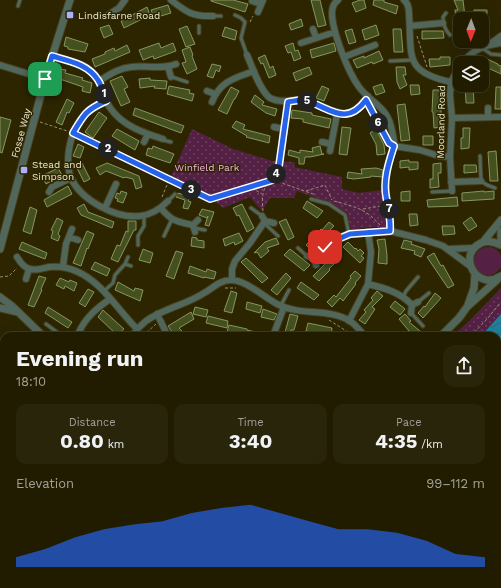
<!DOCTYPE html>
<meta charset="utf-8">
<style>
:root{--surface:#211c00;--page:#29250a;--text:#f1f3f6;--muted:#a2a199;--line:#3e3a22;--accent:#2563eb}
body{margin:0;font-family:"Work Sans",sans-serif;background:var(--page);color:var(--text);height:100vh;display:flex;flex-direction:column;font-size:15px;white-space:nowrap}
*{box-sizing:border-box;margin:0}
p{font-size:13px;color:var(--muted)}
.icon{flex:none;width:22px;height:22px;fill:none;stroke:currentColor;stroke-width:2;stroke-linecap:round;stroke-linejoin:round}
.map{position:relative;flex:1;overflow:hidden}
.sheet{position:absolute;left:0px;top:332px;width:501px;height:256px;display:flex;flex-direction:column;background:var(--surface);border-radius:12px 12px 0 0;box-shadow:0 4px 16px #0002,0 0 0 1px var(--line)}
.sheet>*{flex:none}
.needle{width:26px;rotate:181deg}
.buttons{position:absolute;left:453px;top:12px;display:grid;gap:8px}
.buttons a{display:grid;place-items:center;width:36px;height:36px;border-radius:8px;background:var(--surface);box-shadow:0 4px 16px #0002,0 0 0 1px var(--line);font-size:20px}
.pin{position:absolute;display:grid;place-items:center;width:34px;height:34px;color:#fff;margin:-17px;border-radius:8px;box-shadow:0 2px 6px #0006}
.km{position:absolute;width:20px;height:20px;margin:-10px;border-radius:50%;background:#222;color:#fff;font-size:11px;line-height:20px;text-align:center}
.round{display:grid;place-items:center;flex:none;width:42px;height:42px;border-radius:12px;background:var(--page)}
.head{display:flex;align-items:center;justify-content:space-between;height:68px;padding:0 16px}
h1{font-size:22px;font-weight:700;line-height:30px}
.figures{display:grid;grid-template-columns:repeat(3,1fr);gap:6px;height:68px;padding:4px 16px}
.figures div{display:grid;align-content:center;border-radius:10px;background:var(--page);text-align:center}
.figures b{font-size:20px;font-weight:700}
.figures small{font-size:11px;font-weight:400}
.figures p{font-size:11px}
.chart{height:112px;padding:8px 16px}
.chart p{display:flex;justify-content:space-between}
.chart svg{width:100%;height:72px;margin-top:4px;fill:var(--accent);opacity:.7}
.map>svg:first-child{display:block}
.green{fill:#542145}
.park{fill:url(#park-dots)}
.water{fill:url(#water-waves)}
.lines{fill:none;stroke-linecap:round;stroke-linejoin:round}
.stream{stroke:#1f8099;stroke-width:2}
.building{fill:#45501f;stroke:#889562}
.service-casing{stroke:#47401d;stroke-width:5}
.minor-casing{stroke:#47401d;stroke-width:8}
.tertiary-casing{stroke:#47401d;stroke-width:9}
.path{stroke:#958f70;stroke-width:1;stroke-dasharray:3 2;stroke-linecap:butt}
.service{stroke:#52675b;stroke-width:3}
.minor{stroke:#52675b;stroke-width:6}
.tertiary{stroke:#52675b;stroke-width:7}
.route-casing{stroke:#fff;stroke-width:8}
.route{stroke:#2563eb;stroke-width:5}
.poi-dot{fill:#aab0fb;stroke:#2c2500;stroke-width:1.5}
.labels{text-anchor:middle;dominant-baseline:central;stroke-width:3;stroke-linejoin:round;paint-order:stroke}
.poi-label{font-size:10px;fill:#ebe7cc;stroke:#2c2500;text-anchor:start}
.street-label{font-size:10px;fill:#ebe7cc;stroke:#2c2500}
.park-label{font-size:10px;fill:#f7b2df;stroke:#2c2500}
</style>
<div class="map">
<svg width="501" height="588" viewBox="0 0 501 588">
<defs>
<pattern id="park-dots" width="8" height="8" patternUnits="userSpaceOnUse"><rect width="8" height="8" fill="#542145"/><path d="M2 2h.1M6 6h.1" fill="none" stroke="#6d415f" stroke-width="1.8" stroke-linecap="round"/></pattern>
<pattern id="water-waves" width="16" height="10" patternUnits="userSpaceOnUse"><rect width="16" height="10" fill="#1f8099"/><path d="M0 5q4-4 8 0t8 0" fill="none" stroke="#2f6874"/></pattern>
</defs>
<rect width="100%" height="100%" fill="#2c2500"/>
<path class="green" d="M474 261a14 14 0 1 1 28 0a14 14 0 1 1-28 0Z"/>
<path class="park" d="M192 129 233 149 272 161 295 162 294 167 342 177V189L359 193 382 190 387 227H369L351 230 347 213 330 203 297 191 294 198H270L262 211 250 197 223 208 217 203 169 181Z
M501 288V445L497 444V336H452L468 322Z"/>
<path class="water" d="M501 314V423H497V336H481Z"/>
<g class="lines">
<path class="stream" d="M0 379 4 381
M497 440 501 441
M497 554 501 555"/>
</g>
<path class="building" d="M211 0H233L248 4 245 12 211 1Z
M311 0H320L326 25 318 27Z
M360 0H364L366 8 356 12 352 3Z
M374 0H384V2L398 6 396 14 373 5Z
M454 0H463L465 17 456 18 455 10H458Z
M168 5 171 13 154 18 151 10Z
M147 7 150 15 124 28 121 21Z
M474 10H487V18L475 19Z
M301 19 303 26 291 30 289 24Z
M109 25 113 34 104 38 100 28Z
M376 25 379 35 365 40 362 30Z
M187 26 195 44 186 47 179 29Z
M225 27 237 31 235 40 222 36Z
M352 29 356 42 349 44 345 31Z
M393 29H401L403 52H394Z
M422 31H443L444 38 422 39Z
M66 37 88 44 85 52 68 49V47L64 46Z
M159 43 161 48 173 43 176 51 154 59 153 56 143 60 139 50Z
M293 43 295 51 298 50 301 58 294 61 291 52 288 53 285 46Z
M334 43 336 51 312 58 310 50Z
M127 45 130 52 95 67 92 59 105 54V52L114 48 115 51Z
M190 47 193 55 192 56 197 69 187 74 182 63 186 62 182 50Z
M379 51 383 60 373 64 372 62 357 68 353 60 364 56V58Z
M265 55 270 68 273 66 276 75 269 78 263 63 261 64 258 58Z
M440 57H450V65L430 67 429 59H440Z
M485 58 498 64V65L501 66V74L488 68V65L483 62Z
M212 64 221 66 219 72 216 70 213 78 207 76Z
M309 67 312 74 296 81 293 73Z
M396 67H405L406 75H403L407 85 400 89 397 82Z
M60 69 66 70 65 73 83 78 82 80 92 83 90 93 82 91 83 87 57 78Z
M122 76 128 87 124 89 130 102 121 106 110 81Z
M150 78V80L167 81 166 89 154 88 155 86 140 88 139 79Z
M382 84 385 92 376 95 373 87Z
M410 85H419L420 94 411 95Z
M465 85H473L474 103H466Z
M169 86 190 90 189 93 194 94 192 101 167 94Z
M322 86 329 89 324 101 316 98Z
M231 87 239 91 235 99H234L227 114 218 110Z
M496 87H501V109H495Z
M433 90H441V117H442V127L434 128 433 112H432Z
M255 95 264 102 262 105 277 109 275 116 266 113 251 102Z
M67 99 74 103 69 113 67 112 62 125 56 122Z
M405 104 410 140 401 141 397 105Z
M135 108 184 126 181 133 133 115Z
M292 110 312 113V115L331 119 329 128 303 122V119L291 118Z
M99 112 107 118 93 138 85 132Z
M0 117 11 120 2 153 0 152Z
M236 121 245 125 243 129 270 136 269 143 246 137 247 136 232 127Z
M342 127 351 128 347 155 339 154Z
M463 128H470L469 148 461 149V138H463Z
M117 129 139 141 135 150 112 136Z
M376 129 384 145 385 154 377 155 376 144 370 133Z
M423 136H433V145H423Z
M78 144 84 147 80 158 73 156Z
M153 146 174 154 170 163 146 155 148 148 152 149Z
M320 146 322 154H324L310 157H305L304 164H299V158L288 155 289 150 300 153V150L313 152 312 148Z
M496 151 498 181H490L488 152Z
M409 160V162H418V169L409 170V167L400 168V161Z
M82 163 90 179 84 182 76 166Z
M107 163 139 176 142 187 136 189 133 179 125 177 124 178 106 171 100 175 96 168Z
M441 163V173H438L439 187 430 188V179H433V164Z
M464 165H476L477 172 464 173Z
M58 168 62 175 46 184 42 176Z
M376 168 383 170 382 177 371 176V177L354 179 347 178 348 172 362 174 361 169Z
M68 186 72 194 47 207 44 200Z
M121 191 127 193 123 203 117 201 118 199 115 198 117 193 120 194Z
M410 191V201H401V192Z
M484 191V192L494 191V199L462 201V193Z
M178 193 190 197 188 201 191 202 188 209 183 208 185 200 176 197Z
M457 197 458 206 428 207 427 200Z
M307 201 323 211 317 218 303 208Z
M84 204 88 212 114 222 112 228 81 215 77 208Z
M242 204 254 228 247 232 239 215 237 216 233 208Z
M30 207 37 210 31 234 23 231Z
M202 209 214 212 209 226 205 225 208 216 207 218 199 215Z
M409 214H417L418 225 410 226Z
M471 217 477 226 469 231 463 223Z
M57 218 63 221 58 234 60 236 58 241 51 238 53 231 51 230Z
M286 219 294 237 288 240 279 222Z
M128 221H136V230H134L118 262 111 259 117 245 120 246 126 231 128 232Z
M329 222 334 226 310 249 306 245 321 229 322 230Z
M442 226H454L455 234 443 235Z
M87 231 94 234 88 249 87 248 81 266 73 263Z
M239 233 243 241 235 245 234 242 225 246 223 239Z
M192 237 197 238V240L204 241V248L191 246Z
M276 238 279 244 267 248 269 251 261 258 257 252 254 253 265 242Z
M385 239 387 255V264L378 263 379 249 377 240Z
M404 240 412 242 411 244 425 249 421 257 414 254 415 251 401 248Z
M22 242 47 253 45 259 19 249Z
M348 242 355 249 356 248 358 251 360 249 364 253 361 256 364 258 360 263 343 247Z
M143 249 153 253 150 263 139 260Z
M290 249 310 265 304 271 284 255Z
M176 251 183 253 174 279 166 276Z
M434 253 441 266 443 265 454 285 448 288 427 257Z
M333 254 338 260 329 269 330 270 319 281 313 276 328 261 326 260Z
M246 258 268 278 262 283 241 262Z
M95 262 110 269 107 276 91 269Z
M190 266 206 272 207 269 216 272 214 279 204 277V278L188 273Z
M355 271 361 276 355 283 356 284 343 301 340 298 332 307 327 302 334 295 336 297 351 278 350 276Z
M286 273 291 278 277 295 271 290Z
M39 276 46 278 41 289 42 290 34 307 28 305Z
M60 278 69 282 70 280 77 283 74 291 65 286 64 289 56 285Z
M118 282 134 291 135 288 143 290 140 301 115 290Z
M301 282 319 295 314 300 297 288Z
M88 289 94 292 85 307 84 306 79 303Z
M231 291 237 293 232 313 224 311Z
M377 291 383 296 372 307 375 309 365 324 359 320 366 312 364 310 373 300 371 298Z
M435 293 441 298 423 318 418 313 424 306 425 307Z
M395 301 405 309 400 315 390 307Z
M247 302 262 306 260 313 246 309Z
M48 307 72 322 68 328 45 313Z
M195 307 208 310 206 317 193 314Z
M263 309 277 314 274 320 261 317Z
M103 310 124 329 117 335 98 317Z
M191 312 194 319 179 328 182 331 175 336 168 326Z
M290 314 298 316 294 330H291L290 336H284Z
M405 314 411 321 409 322 420 331 415 336 409 331 399 319Z
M208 316 228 321 227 328 206 323Z
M308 323 332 328 331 336H324V334L306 331Z
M229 325 247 329V330L264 334 263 336H240L227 332Z"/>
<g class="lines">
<g class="service-casing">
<path id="service" d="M18 6 20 0
M446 13 443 17C443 25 445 30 450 35
M235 15 241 18 245 22 241 38 247 55
M213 16H221
M199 26V33
M482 48 491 54 501 55
M390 61 412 60
M172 77 187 82
M163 140 171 142
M480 156 481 181 487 185 495 188
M432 192 452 191
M311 199 329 204 345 215 349 234
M168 201 175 194
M251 208 262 216
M264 223 278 236
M194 228 205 230
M164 236 172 219
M138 245V236L144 226V215
M298 248 307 256
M125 264 131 266
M104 291 113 283 115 275 125 264 128 257
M403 297 406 291 418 277
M418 302 429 293
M281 305 289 290
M411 313 423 326
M46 324 62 336
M0 514 4 517
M53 584 56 588"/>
</g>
<g class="minor-casing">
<path id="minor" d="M171 0C186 12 193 17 213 16
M338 0C334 3 332 8 332 13 332 31 348 72 359 87 371 103 385 105 391 126 392 132 395 141 394 147 393 152 390 157 389 161 387 170 385 180 386 189 386 203 391 216 390 231
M404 0C408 3 409 9 409 14 412 55 403 72 451 82
M252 1 261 4
M258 12 263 0
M108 15 119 8 125 0
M410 26 443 23
M313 29 316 38
M301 43 335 32
M490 44 501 36
M247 55C252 66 260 91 270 98 281 104 293 99 304 100 308 101 312 103 315 104 340 114 350 122 368 96
M52 56C62 59 74 61 84 66 103 76 100 95 111 109 123 126 144 133 163 139
M344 57 375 45
M462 63C474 49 483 46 501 43
M0 65 45 79
M168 67 171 77
M99 81C109 75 119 68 131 67 147 65 161 70 176 64
M207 91 215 94
M106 101C87 110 78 118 71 140 68 152 66 166 71 178 81 200 116 219 140 216 151 215 161 208 168 201
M212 102C220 81 235 78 254 71
M488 108V117
M452 118 501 117
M274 127 284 129
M283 135 288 102
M144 142 148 134
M322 142 331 144
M394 146 420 150 439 156 450 157
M330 151 337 114
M451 182 481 181
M452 191 450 157 452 118 450 95 451 82 460 65
M49 192 52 187 71 178
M105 208 116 184
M161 208C171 221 178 222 193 225
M262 216 265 221 274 223
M195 232 193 225 198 220
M69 237 78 240
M448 249 474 248
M307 256 314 258 316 265
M17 257C20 262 25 268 30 269 37 271 43 268 49 267 58 266 67 267 76 271 102 282 117 309 137 329
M314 258 325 247 338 239 349 234 390 231 426 240 443 246 470 266
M63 266 66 244 72 229
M26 279 29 269
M232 280V269L235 261 250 243 265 221
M368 284C384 288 400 292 412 305
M411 313 412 305 418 302
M157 314 168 336
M349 321 368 284 371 252 368 232
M79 332C86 317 97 308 110 299
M132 336C136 330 141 325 146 321 164 308 186 305 204 293 213 288 220 280 231 280 246 280 265 298 279 305 301 316 329 308 350 321 356 325 360 331 365 336
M273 336 284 307
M0 367 4 369
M497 533 501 534"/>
</g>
<g class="tertiary-casing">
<path id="tertiary" d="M483 242 501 220
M501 245C494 242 488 240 481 243 456 255 477 292 501 276
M501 245V231
M0 249 45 79 70 0
M0 297 12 306 43 336
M468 305 474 288 475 274
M0 308 18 312
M441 336 459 318 467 307 497 280"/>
</g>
<path class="path" d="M250 22 253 16
M417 36 427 67
M370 107 387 140
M40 122 67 131
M80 136 210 199 270 182
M273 180 316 195
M252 188 262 194
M306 191 325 185 332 200
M162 197 169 180
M334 201C355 207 365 208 380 225
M363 209 381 206
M263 211C262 200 261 185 273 180L279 166 282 142
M0 277 9 276 17 268
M225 288H236
M329 320 354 336
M143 336 156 324
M471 336 487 319 501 302
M497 428H501
M0 539 4 548
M497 557 499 548
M20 584 22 588"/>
<use href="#service" class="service"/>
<use href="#minor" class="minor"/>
<use href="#tertiary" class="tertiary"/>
</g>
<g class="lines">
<g class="route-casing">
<path id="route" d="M45 79 52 56C69 61 88 64 98 80 102 86 104 94 106 101 86 110 84 114 73 133L210 199 273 180 279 166 288 102C294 101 301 99 307 101 330 108 346 127 366 100L389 143 394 146C389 162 383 179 386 196 388 208 391 218 390 231L350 234 338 239 325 247"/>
</g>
<use href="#route" class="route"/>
</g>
<g class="poi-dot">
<rect x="66" y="11" width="8" height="8" rx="2"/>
<rect x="20" y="166" width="8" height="8" rx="2"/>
</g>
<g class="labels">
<g class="poi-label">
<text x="78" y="15">Lindisfarne Road</text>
<text x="32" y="164">Stead and<tspan x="32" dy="12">Simpson</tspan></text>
</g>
<g class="street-label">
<text transform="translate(441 122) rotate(-89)">Moorland Road</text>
<text transform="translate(21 133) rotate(-75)">Fosse Way</text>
</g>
<g class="park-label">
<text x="207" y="167">Winfield Park</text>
</g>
</g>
</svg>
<div class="buttons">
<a><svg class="needle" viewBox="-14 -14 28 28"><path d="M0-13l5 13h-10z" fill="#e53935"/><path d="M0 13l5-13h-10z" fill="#a2a199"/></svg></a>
<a><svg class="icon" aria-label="layers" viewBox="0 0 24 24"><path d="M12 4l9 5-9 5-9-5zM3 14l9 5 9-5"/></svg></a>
</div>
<div class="pin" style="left:45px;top:79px;background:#1e9e55"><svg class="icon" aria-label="arrive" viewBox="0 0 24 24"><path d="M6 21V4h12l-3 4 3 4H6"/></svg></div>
<div class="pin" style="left:325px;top:247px;background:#d93025"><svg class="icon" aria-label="check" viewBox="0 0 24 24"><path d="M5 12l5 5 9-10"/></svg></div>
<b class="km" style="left:104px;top:94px">1</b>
<b class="km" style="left:108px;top:149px">2</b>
<b class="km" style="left:191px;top:190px">3</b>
<b class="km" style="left:276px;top:174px">4</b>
<b class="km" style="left:307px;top:101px">5</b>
<b class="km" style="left:378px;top:123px">6</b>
<b class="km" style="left:389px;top:209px">7</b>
<section class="sheet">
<div class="head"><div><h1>Evening run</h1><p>18:10</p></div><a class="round"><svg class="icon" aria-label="share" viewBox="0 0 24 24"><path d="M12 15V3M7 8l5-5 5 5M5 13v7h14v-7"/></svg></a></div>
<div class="figures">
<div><p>Distance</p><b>0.80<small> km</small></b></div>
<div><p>Time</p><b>3:40</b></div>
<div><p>Pace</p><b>4:35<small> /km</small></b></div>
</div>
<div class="chart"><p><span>Elevation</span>99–112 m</p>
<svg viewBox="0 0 160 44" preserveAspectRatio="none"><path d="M0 44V38L10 33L20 26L30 21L40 18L50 16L60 11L70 8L80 6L90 11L100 16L110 21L120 21L130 23L140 28L150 36L160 38V44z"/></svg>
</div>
</section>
</div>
